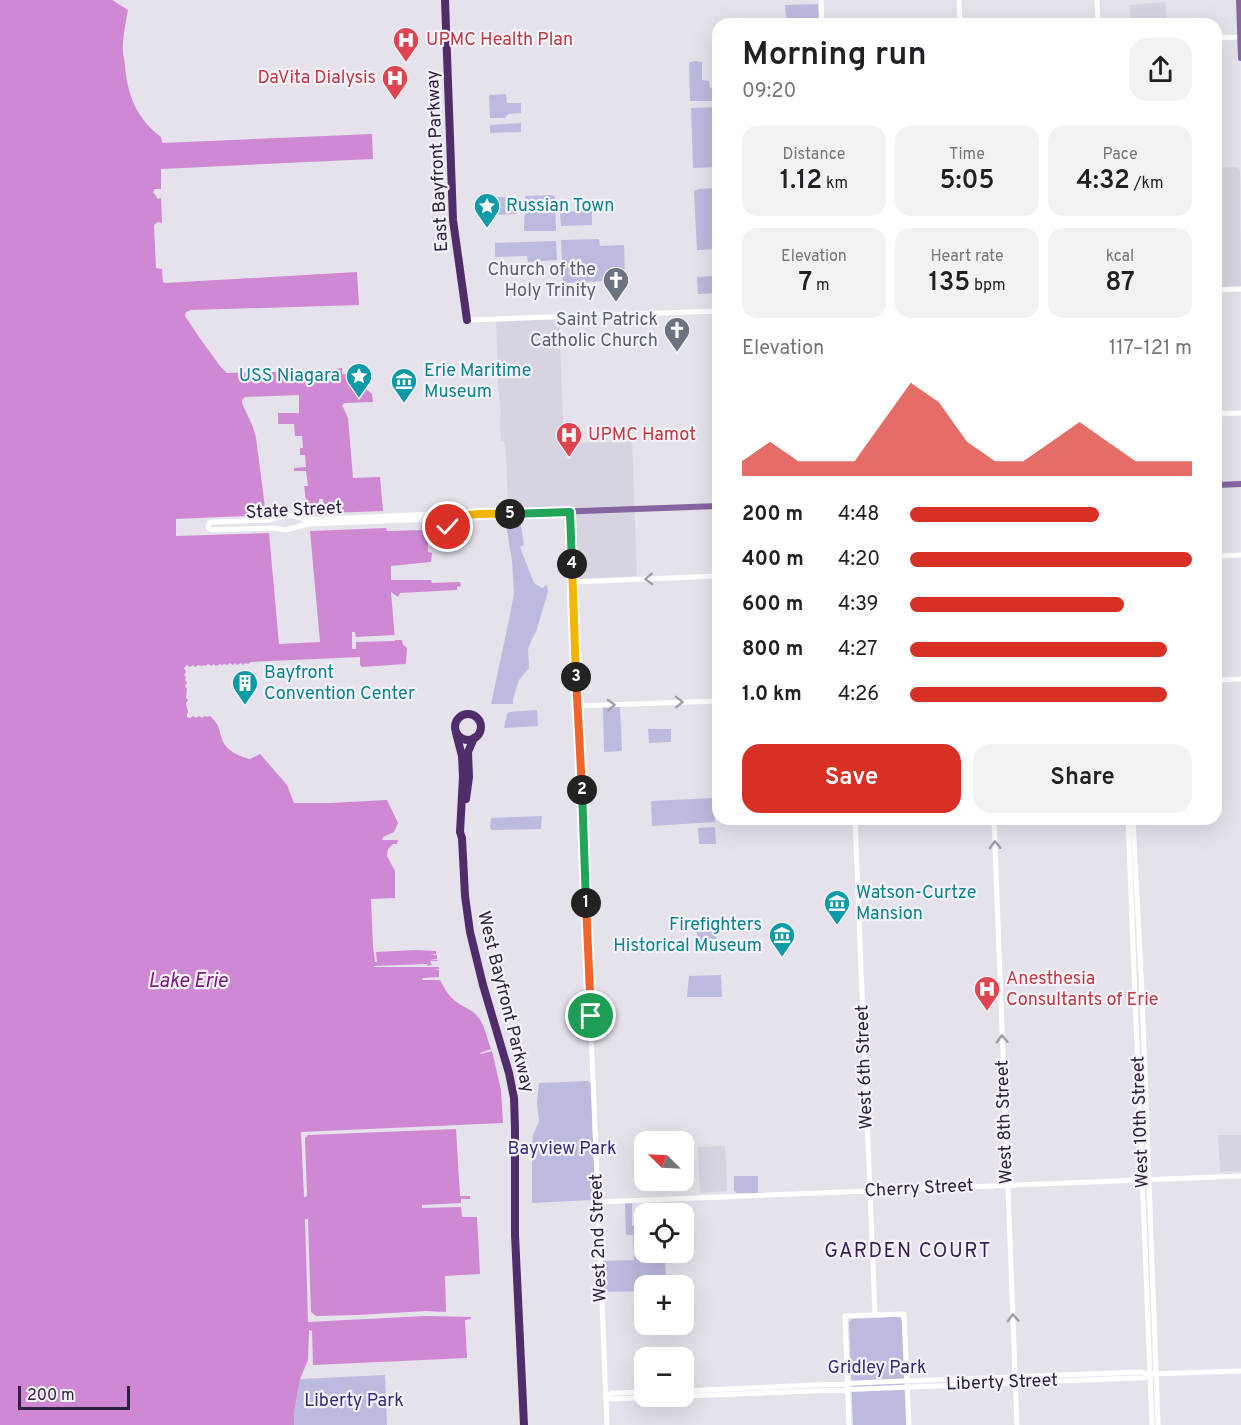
<!DOCTYPE html>
<meta charset="utf-8">
<style>
:root{--surface:#fff;--page:#f2f2f2;--text:#202124;--muted:#757577;--accent:#d93025}
body{margin:0;font-family:Overpass,sans-serif;background:var(--page);color:var(--text);height:100vh;display:flex;flex-direction:column;font-size:22px;white-space:nowrap}
*{box-sizing:border-box;margin:0}
p{font-size:20px;color:var(--muted)}
.icon{flex:none;width:33px;height:33px;fill:none;stroke:currentColor;stroke-width:2;stroke-linecap:round;stroke-linejoin:round}
.map{position:relative;flex:1;overflow:hidden}
.details{position:absolute;left:712px;top:18px;width:510px;height:807px;display:flex;flex-direction:column;background:var(--surface);border-radius:18px;box-shadow:0 6px 24px #0002}
.details>*{flex:none}
.needle{width:39px;rotate:294deg}
.tools{position:absolute;left:634px;top:1131px;display:grid;gap:12px}
.tools a{display:grid;place-items:center;width:60px;height:60px;border-radius:12px;background:var(--surface);box-shadow:0 6px 24px #0002;font-size:30px}
.scale{position:absolute;left:18px;bottom:15px;width:112px;box-sizing:border-box;padding-left:6px;border:3px solid #30213e;border-top:0;font-size:16px;line-height:21px;white-space:nowrap;color:#30213e;-webkit-text-stroke:4px #f4f2f9;paint-order:stroke}
.pin{position:absolute;display:grid;place-items:center;width:51px;height:51px;color:#fff;margin:-26px;border:3px solid #fff;border-radius:50%;box-shadow:0 2px 6px #0007}
.km{position:absolute;width:30px;height:30px;margin:-15px;border-radius:50%;background:#222;color:#fff;font-size:16px;line-height:30px;text-align:center}
.round{display:grid;place-items:center;flex:none;width:63px;height:63px;border-radius:18px;background:var(--page)}
.head{display:flex;align-items:center;justify-content:space-between;height:102px;padding:0 30px}
h1{font-size:33px;font-weight:600;line-height:45px}
.figures{display:grid;grid-template-columns:repeat(3,1fr);gap:9px;height:102px;padding:6px 30px}
.figures div{display:grid;align-content:center;border-radius:15px;background:var(--page);text-align:center}
.figures b{font-size:26px;font-weight:600}
.figures small{font-size:16px;font-weight:400}
.figures p{font-size:16px}
.chart{height:168px;padding:12px 30px}
.chart p{display:flex;justify-content:space-between}
.chart svg{width:100%;height:108px;margin-top:6px;fill:var(--accent);opacity:.7}
.primary-button{display:flex;gap:12px;margin-top:auto;padding:12px 30px}
.primary-button a{flex:1;height:69px;border-radius:18px;background:var(--accent);color:#fff;font-size:24px;font-weight:600;line-height:69px;text-align:center}
.primary-button a+a{background:var(--page);color:var(--text)}
ul{padding:0 30px;list-style:none;font-size:20px}
li{display:grid;grid-template-columns:96px 72px 1fr;align-items:center;height:45px}
li i{height:15px;border-radius:8px;background:var(--accent)}
.map>svg:first-child{display:block}
.built{fill:#d8d3e0}
.green{fill:#bcbade}
.water{fill:#cf88d3}
.pier{fill:#e5e2ec}
.lines{fill:none;stroke-linecap:round;stroke-linejoin:round}
.secondary{stroke:#fff;stroke-width:5}
.primary{stroke:#8665a3;stroke-width:6}
.highway{stroke:#512c6b;stroke-width:8}
.oneway{stroke:#a29ba8}
.split-1-casing{stroke:#fff;stroke-width:12}
.split-2-casing{stroke:#fff;stroke-width:12}
.split-3-casing{stroke:#fff;stroke-width:12}
.split-4-casing{stroke:#fff;stroke-width:12}
.split-5-casing{stroke:#fff;stroke-width:12}
.split-6-casing{stroke:#fff;stroke-width:12}
.split-1{stroke:#f0652b;stroke-width:8}
.split-2{stroke:#22a559;stroke-width:8}
.split-3{stroke:#f0652b;stroke-width:8}
.split-4{stroke:#f5b400;stroke-width:8}
.split-5{stroke:#22a559;stroke-width:8}
.split-6{stroke:#f5b400;stroke-width:8}
.labels{text-anchor:middle;dominant-baseline:central;stroke-width:4.5;stroke-linejoin:round;paint-order:stroke}
.health-label{font-size:18px;fill:#be3a42;stroke:#f4f2f9;text-anchor:start}
.street-label{font-size:18px;fill:#30213e;stroke:#f4f2f9}
.culture-label{font-size:18px;fill:#0d838f;stroke:#f4f2f9;text-anchor:start}
.worship-label{font-size:18px;fill:#5b616d;stroke:#f4f2f9;text-anchor:end}
.park-label{font-size:18px;fill:#382a76;stroke:#f4f2f9}
.water-label{font-size:20px;font-style:italic;fill:#78197c;stroke:#f4f2f9}
.neighbourhood-label{font-size:20px;letter-spacing:1.5px;fill:#391c51;stroke:#f4f2f9}
</style>
<div class="map">
<svg width="1241" height="1425" viewBox="0 0 1241 1425">
<rect width="100%" height="100%" fill="#e5e2ec"/>
<path class="built" d="M1165 2 1167 24H1130V5Z
M1237 167 1240 170 1241 286 1217 287V168Z
M555 319 559 321 564 443 630 441 632 442 637 572 636 576 579 579 575 577 572 507 508 510 506 448 504 441H501L500 416 501 415 498 384 496 322Z
M1241 1135V1171L1220 1172 1218 1135Z
M725 1146 727 1191 700 1193 698 1147Z"/>
<path class="green" d="M818 4 819 24H787L785 5Z
M716 61H718V101H690L689 63 694 61 702 62V80L709 81 710 88 717 87Z
M506 94 507 103H521V113L508 114 505 118H490L489 95Z
M718 107V167L693 168 691 108Z
M521 123V132L490 133V125Z
M718 188V249L697 250 694 191 699 189Z
M552 195 555 197 556 231H524L525 196Z
M496 197H517V214L494 215 493 200Z
M592 211V225L561 226 560 212Z
M599 239 600 246 624 245 625 280 563 283 561 240Z
M556 241 557 260 528 262 527 256 495 257V243Z
M718 276V293L698 294 697 277Z
M512 518 520 519 524 545 520 547 534 583 542 588 547 585 548 592 536 632 532 639 528 649 529 668 519 680 513 699V704H491L510 615 514 593 512 560 506 525 508 521Z
M603 707H620L622 751 604 752Z
M536 710 537 711 538 726 504 728 507 714 509 712Z
M648 729H671V742L649 743Z
M714 798 715 822 652 826 651 801Z
M542 816 541 829 492 830 490 828 491 818Z
M715 827 716 844H699L698 828Z
M716 931 717 944 697 945V932Z
M721 975 722 997H687L689 976Z
M566 1014H586V1026L567 1027Z
M588 1081 591 1084 595 1198 592 1200 532 1203V1145L533 1135 539 1122 537 1103 539 1083Z
M734 1176H758V1193H736L734 1190Z
M625 1203H632V1226H645V1252L665 1253 666 1285 645 1286V1291L604 1292 603 1261 634 1260 633 1235H626Z
M897 1317 900 1318 902 1321 906 1425H853L849 1322 852 1319Z
M385 1375 387 1425H294V1413L300 1379Z"/>
<path class="water" d="M0 0H112L128 10C126 20 124 31 123 42 122 49 124 58 125 65 127 95 137 119 161 137L162 143 372 134 373 159 161 169V189H155L153 192 158 199 161 198 162 223 158 222 154 225 156 268 162 269 163 282 165 283 357 272 359 305 191 310 186 312 185 316 199 337 220 366 227 373 318 371 342 368V374H349L372 394 373 402 345 403 342 405 348 418 353 478 380 477 383 511 328 513V514L320 515V512H324L323 499H319V513L308 514 304 486H308L306 471H294V468L306 467 305 455H300V448H303L302 436H295L294 424H278V413H299V395L245 397 242 400V403L253 427 256 438 266 515 176 519V536L269 533 279 644 320 642 310 531 386 528 387 531 427 530 428 552 432 553 431 562 391 566V580H431L432 583 460 582 461 586 457 587V590L400 593 398 597 391 592 395 640H402L403 645 405 646 407 648 406 663 405 664 362 667 360 665V657L251 662 248 664 245 663 243 665 241 663 237 665 235 663 233 665 230 663 227 665 224 664 222 665 220 664 216 666 213 664 212 666 208 664 205 666 204 665 201 666 198 665 195 667 193 665 190 667 187 665 184 668 186 672 184 675 186 677 185 680 187 683 185 686 187 689 186 698 188 700 186 703 188 712 187 714V717L190 718 193 716 196 718 199 716 202 718 205 716 207 717 210 716C219 725 218 725 221 736 224 750 238 756 250 759L260 754 287 785 294 803H330L387 800 398 823 394 832 383 837 382 840H398L397 844H393L388 849 387 856 395 871V898L371 899 373 946 375 962H377L376 952 415 950 436 951V954L430 955H437V959L430 960H437L438 961H430L432 965 428 966 427 964 374 966V967H439V969L433 970H439V977L423 978 422 980H440C445 989 449 997 458 1003 465 1008 473 1010 478 1017 485 1025 487 1039 491 1049L480 1053 481 1054 492 1051 501 1090 503 1123 301 1132 304 1197 307 1196 305 1138 308 1135 456 1129 460 1196H470V1199H461V1203L422 1205V1208L461 1207 462 1217H477L480 1274 445 1276 446 1312 426 1311 358 1315 316 1316 311 1312 308 1219H305L308 1322 425 1316 471 1317V1319L465 1320 467 1358 313 1365 312 1331 309 1330 308 1360 300 1379 294 1413V1425H0Z"/>
<path class="pier" d="M352 632H355L356 637 395 635V641L356 642V649H352Z"/>
<g class="lines">
<path class="secondary" d="M821 0 822 24
M959 0 960 24
M1097 0 1098 24
M1216 38 1241 37
M1216 290 1241 289
M467 320 718 311
M1216 414 1241 413
M570 512 607 1425
M465 515 454 520 433 519 308 524 286 530 274 528 212 530 209 529 208 527 209 523 213 522 270 520 287 515 299 517 305 520 453 513 465 515 498 514
M448 537V527L454 520
M1216 556 1241 555
M573 582 718 576
M1216 680 1241 679
M578 706 718 701
M855 819 875 1315
M994 819 1017 1425
M1128 819 1152 1425
M1133 819 1142 993 1158 1425
M598 1202 1241 1176
M684 1391 878 1382 1141 1372 1149 1374 1241 1371
M606 1397 612 1399C787 1393 961 1384 1135 1378H1144L1149 1374
M606 1397 612 1393 645 1392
M849 1425 845 1316 904 1314 909 1425"/>
<path class="primary" d="M1239 0 1241 58
M1216 485 1241 484
M498 514 718 506"/>
<path class="highway" d="M445 0 453 220 467 320
M455 727a13 13 0 1 1 26 0a13 13 0 1 1-26 0Z
M456 733 462 756 463 777 460 832 462 838 465 896 470 932 483 985 509 1073 514 1098 515 1128V1235L524 1425
M466 799 469 777 468 752 474 738"/>
</g>
<defs><path id="oneway-chevron" d="M-2-3.5L2.5 0L-2 3.5" fill="none" stroke-width="1.6" stroke-linecap="round" stroke-linejoin="round" transform="scale(1.5)"/></defs>
<g class="oneway">
<use href="#oneway-chevron" transform="translate(649 579) rotate(178)"/>
<use href="#oneway-chevron" transform="translate(679 702) rotate(-2)"/>
<use href="#oneway-chevron" transform="translate(611 705) rotate(-2)"/>
<use href="#oneway-chevron" transform="translate(995 845) rotate(-92)"/>
<use href="#oneway-chevron" transform="translate(1002 1039) rotate(-93)"/>
<use href="#oneway-chevron" transform="translate(1013 1318) rotate(-93)"/>
</g>
<g class="lines">
<g class="split-1-casing">
<path id="split-1" d="M586 903 591 1016"/>
</g>
<g class="split-2-casing">
<path id="split-2" d="M582 790 586 903"/>
</g>
<g class="split-3-casing">
<path id="split-3" d="M576 677 582 790"/>
</g>
<g class="split-4-casing">
<path id="split-4" d="M572 564 576 677"/>
</g>
<g class="split-5-casing">
<path id="split-5" d="M510 514 570 512 572 564"/>
</g>
<g class="split-6-casing">
<path id="split-6" d="M448 527C457 510 492 514 510 514"/>
</g>
<use href="#split-1" class="split-1"/>
<use href="#split-2" class="split-2"/>
<use href="#split-3" class="split-3"/>
<use href="#split-4" class="split-4"/>
<use href="#split-5" class="split-5"/>
<use href="#split-6" class="split-6"/>
</g>
<defs>
<g id="hospital-pin" transform="scale(1.35)"><path d="M0 17L-7.5 6A9.5 9.5 0 1 1 7.5 6Z" fill="#e0444e" stroke="#f4f2f9"/><path d="M-5-5h3v3.5h4V-5h3V5h-3V1.5h-4V5h-3Z" fill="#fff"/></g>
<g id="sight-pin" transform="scale(1.35)"><path d="M0 17L-7.5 6A9.5 9.5 0 1 1 7.5 6Z" fill="#0f9aa8" stroke="#f4f2f9"/><path d="M0-6L1.8-2.2L6-1.7L2.9 1.2L3.7 5.4L0 3.3L-3.7 5.4L-2.9 1.2L-6-1.7L-1.8-2.2Z" fill="#fff"/></g>
<g id="church-pin" transform="scale(1.35)"><path d="M0 17L-7.5 6A9.5 9.5 0 1 1 7.5 6Z" fill="#6b7280" stroke="#f4f2f9"/><path d="M-1.2-6h2.4v3.5h3.3v2.4h-3.3V6h-2.4V-.1h-3.3v-2.4h3.3Z" fill="#fff"/></g>
<g id="museum-pin" transform="scale(1.35)"><path d="M0 17L-7.5 6A9.5 9.5 0 1 1 7.5 6Z" fill="#0f9aa8" stroke="#f4f2f9"/><path d="M0-6L6-3V-2H-6V-3ZM-5-1h2V3h-2ZM-1-1h2V3h-2ZM3-1h2V3H3ZM-6 4H6V6H-6Z" fill="#fff"/></g>
<g id="building-pin" transform="scale(1.35)"><path d="M0 17L-7.5 6A9.5 9.5 0 1 1 7.5 6Z" fill="#0f9aa8" stroke="#f4f2f9"/><path d="M-4-6H4V6H1V3H-1V6H-4ZM-2.5-4.3h1.7v1.8h-1.7ZM.8-4.3h1.7v1.8H.8ZM-2.5-1h1.7V.8h-1.7ZM.8-1h1.7V.8H.8Z" fill="#fff"/></g>
</defs>
<g fill-rule="evenodd">
<use href="#hospital-pin" x="406" y="40"/>
<use href="#hospital-pin" x="395" y="78"/>
<use href="#sight-pin" x="487" y="206"/>
<use href="#church-pin" x="616" y="280"/>
<use href="#church-pin" x="677" y="330"/>
<use href="#sight-pin" x="359" y="376"/>
<use href="#museum-pin" x="404" y="381"/>
<use href="#hospital-pin" x="569" y="435"/>
<use href="#building-pin" x="245" y="683"/>
<use href="#museum-pin" x="837" y="903"/>
<use href="#museum-pin" x="782" y="935"/>
<use href="#hospital-pin" x="987" y="989"/>
</g>
<g class="labels">
<g class="health-label">
<text x="426" y="40">UPMC Health Plan</text>
<text x="376" y="78" text-anchor="end">DaVita Dialysis</text>
<text x="588" y="435">UPMC Hamot</text>
<text x="1006" y="979">Anesthesia<tspan x="1006" dy="21">Consultants of Erie</tspan></text>
</g>
<g class="street-label">
<text transform="translate(438 161) rotate(-93)">East Bayfront Parkway</text>
<text transform="translate(294 511) rotate(-3)">State Street</text>
<text transform="translate(505 1002) rotate(76)">West Bayfront Parkway</text>
<text transform="translate(865 1067) rotate(-92)">West 6th Street</text>
<text transform="translate(1005 1122) rotate(-92)">West 8th Street</text>
<text transform="translate(1141 1122) rotate(-92)">West 10th Street</text>
<text transform="translate(919 1189) rotate(-3)">Cherry Street</text>
<text transform="translate(599 1238) rotate(-92)">West 2nd Street</text>
<text transform="translate(1002 1383) rotate(-2)">Liberty Street</text>
</g>
<g class="culture-label">
<text x="506" y="206">Russian Town</text>
<text x="424" y="371">Erie Maritime<tspan x="424" dy="21">Museum</tspan></text>
<text x="340" y="376" text-anchor="end">USS Niagara</text>
<text x="264" y="673">Bayfront<tspan x="264" dy="21">Convention Center</tspan></text>
<text x="856" y="893">Watson-Curtze<tspan x="856" dy="21">Mansion</tspan></text>
<text x="762" y="925" text-anchor="end">Firefighters<tspan x="762" dy="21">Historical Museum</tspan></text>
</g>
<g class="worship-label">
<text x="596" y="270">Church of the<tspan x="596" dy="21">Holy Trinity</tspan></text>
<text x="658" y="320">Saint Patrick<tspan x="658" dy="21">Catholic Church</tspan></text>
</g>
<g class="park-label">
<text x="562" y="1149">Bayview Park</text>
<text x="877" y="1368">Gridley Park</text>
<text x="354" y="1401">Liberty Park</text>
</g>
<g class="water-label">
<text x="188" y="982">Lake Erie</text>
</g>
<g class="neighbourhood-label">
<text x="908" y="1252">GARDEN COURT</text>
</g>
</g>
</svg>
<div class="tools">
<a><svg class="needle" viewBox="-14 -14 28 28"><path d="M0-13l5 13h-10z" fill="#e53935"/><path d="M0 13l5-13h-10z" fill="#757577"/></svg></a>
<a><svg class="icon" aria-label="locate" viewBox="0 0 24 24"><circle cx="12" cy="12" r="6"/><path d="M12 2v4M12 18v4M2 12h4M18 12h4"/></svg></a>
<a>+</a>
<a>−</a>
</div>
<div class="scale">200 m</div>
<div class="pin" style="left:591px;top:1016px;background:#1e9e55"><svg class="icon" aria-label="arrive" viewBox="0 0 24 24"><path d="M6 21V4h12l-3 4 3 4H6"/></svg></div>
<div class="pin" style="left:448px;top:527px;background:#d93025"><svg class="icon" aria-label="check" viewBox="0 0 24 24"><path d="M5 12l5 5 9-10"/></svg></div>
<b class="km" style="left:586px;top:903px">1</b>
<b class="km" style="left:582px;top:790px">2</b>
<b class="km" style="left:576px;top:677px">3</b>
<b class="km" style="left:572px;top:564px">4</b>
<b class="km" style="left:510px;top:514px">5</b>
<section class="details">
<div class="head"><div><h1>Morning run</h1><p>09:20</p></div><a class="round"><svg class="icon" aria-label="share" viewBox="0 0 24 24"><path d="M12 15V3M7 8l5-5 5 5M5 13v7h14v-7"/></svg></a></div>
<div class="figures">
<div><p>Distance</p><b>1.12<small> km</small></b></div>
<div><p>Time</p><b>5:05</b></div>
<div><p>Pace</p><b>4:32<small> /km</small></b></div>
</div>
<div class="figures">
<div><p>Elevation</p><b>7<small> m</small></b></div>
<div><p>Heart rate</p><b>135<small> bpm</small></b></div>
<div><p>kcal</p><b>87</b></div>
</div>
<div class="chart"><p><span>Elevation</span>117–121 m</p>
<svg viewBox="0 0 160 44" preserveAspectRatio="none"><path d="M0 44V38L10 30L20 38L30 38L40 38L50 22L60 6L70 14L80 30L90 38L100 38L110 30L120 22L130 30L140 38L150 38L160 38V44z"/></svg>
</div>
<ul>
<li><b>200 m</b>4:48<i style="width:67%"></i></li>
<li><b>400 m</b>4:20<i style="width:100%"></i></li>
<li><b>600 m</b>4:39<i style="width:76%"></i></li>
<li><b>800 m</b>4:27<i style="width:91%"></i></li>
<li><b>1.0 km</b>4:26<i style="width:91%"></i></li>
</ul>
<div class="primary-button"><a>Save</a><a>Share</a></div>
</section>
</div>
